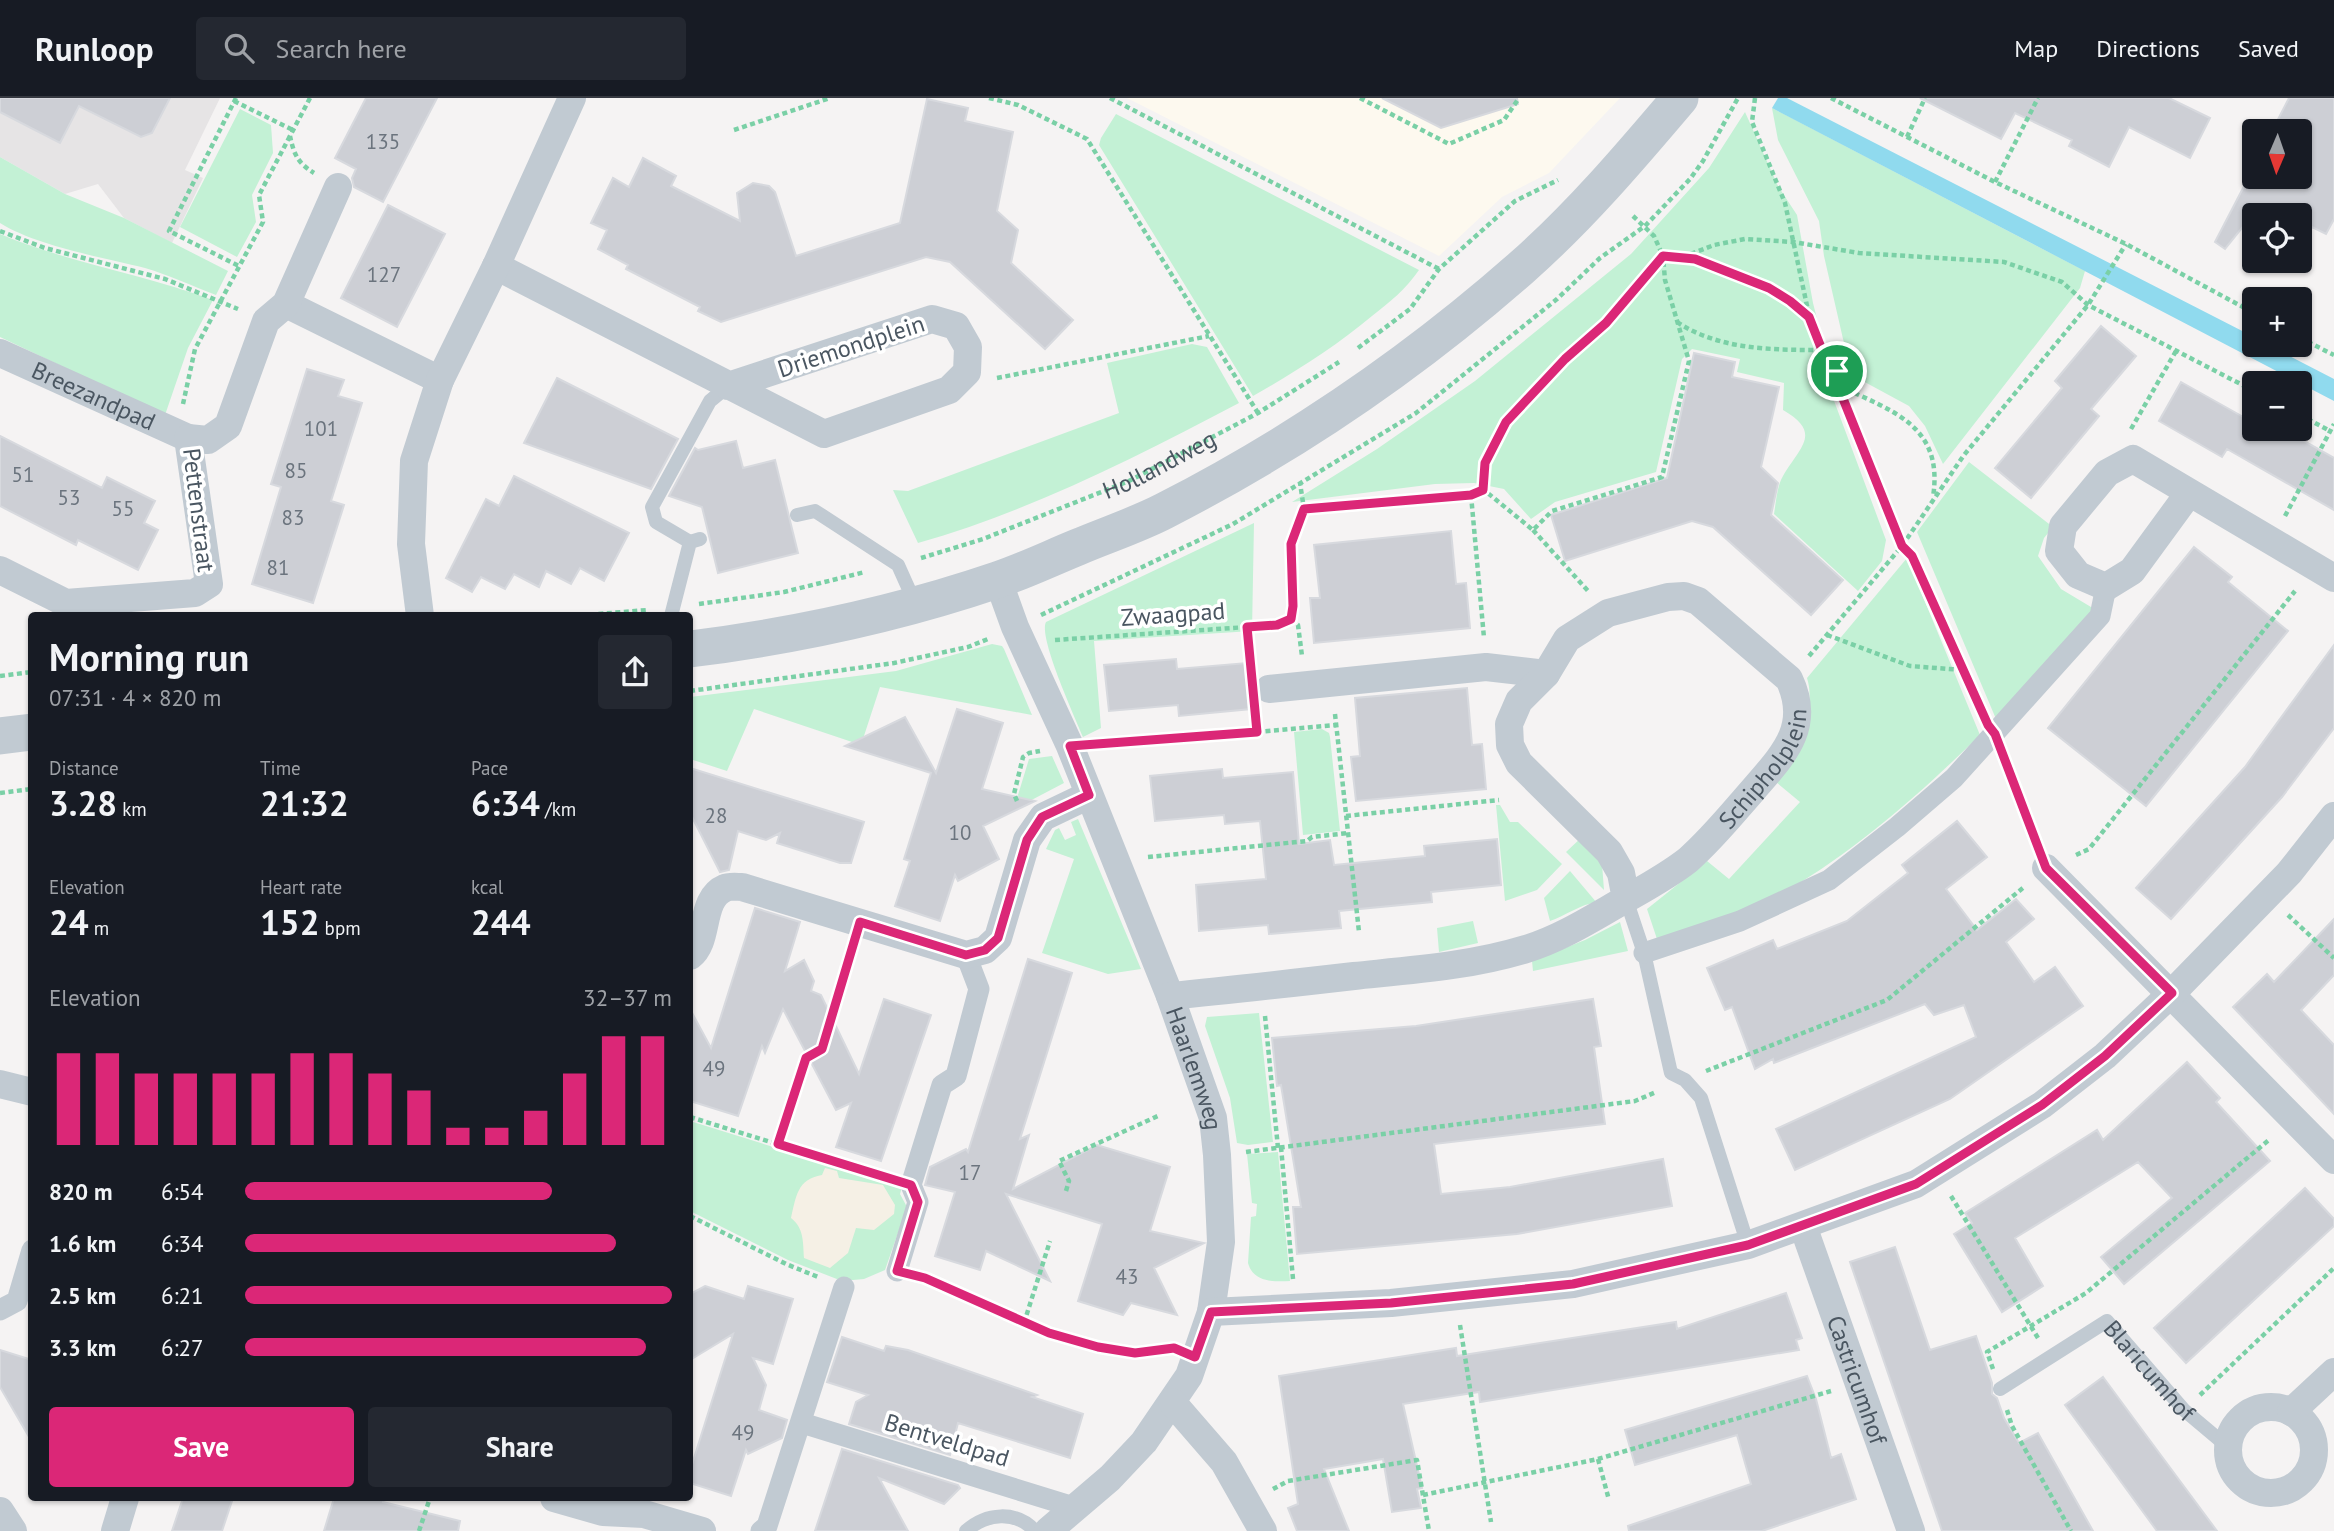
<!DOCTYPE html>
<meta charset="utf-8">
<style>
:root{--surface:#171b24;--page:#242831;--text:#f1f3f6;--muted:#9ea1a6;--line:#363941;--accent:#db2777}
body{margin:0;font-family:"PT Sans",sans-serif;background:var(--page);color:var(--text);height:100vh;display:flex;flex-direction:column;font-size:26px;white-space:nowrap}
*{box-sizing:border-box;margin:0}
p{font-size:23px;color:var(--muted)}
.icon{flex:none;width:38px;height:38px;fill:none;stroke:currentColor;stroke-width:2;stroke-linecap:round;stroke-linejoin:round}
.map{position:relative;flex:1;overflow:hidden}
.panel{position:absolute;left:28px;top:514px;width:665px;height:889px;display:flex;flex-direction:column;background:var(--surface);border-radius:7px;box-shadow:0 2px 5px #0004}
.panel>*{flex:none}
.needle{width:46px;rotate:182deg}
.tools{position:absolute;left:2242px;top:21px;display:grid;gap:14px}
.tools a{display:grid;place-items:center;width:70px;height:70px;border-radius:7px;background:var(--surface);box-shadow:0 2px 5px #0004;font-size:35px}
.pin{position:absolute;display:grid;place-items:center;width:60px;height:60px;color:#fff;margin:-30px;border:4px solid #fff;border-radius:50%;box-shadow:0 2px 7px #0007}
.round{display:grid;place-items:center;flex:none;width:74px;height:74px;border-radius:7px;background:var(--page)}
.summary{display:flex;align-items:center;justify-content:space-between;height:119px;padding:0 21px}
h1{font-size:38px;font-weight:800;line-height:52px}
.stats{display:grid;grid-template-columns:repeat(3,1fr);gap:10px;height:119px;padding:7px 21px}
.stats div{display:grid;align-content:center}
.stats b{font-size:35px;font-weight:800}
.stats small{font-size:19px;font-weight:400}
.stats p{font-size:19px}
.chart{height:196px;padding:14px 21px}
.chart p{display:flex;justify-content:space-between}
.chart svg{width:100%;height:126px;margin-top:7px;stroke:var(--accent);stroke-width:6}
.button{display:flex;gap:14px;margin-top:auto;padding:14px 21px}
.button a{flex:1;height:80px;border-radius:7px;background:var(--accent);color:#fff;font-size:28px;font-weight:800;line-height:80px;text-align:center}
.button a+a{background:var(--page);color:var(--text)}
ul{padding:0 21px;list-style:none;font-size:23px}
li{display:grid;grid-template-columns:112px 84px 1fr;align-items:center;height:52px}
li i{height:18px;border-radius:9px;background:var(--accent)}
header{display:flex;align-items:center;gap:42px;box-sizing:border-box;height:98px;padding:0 35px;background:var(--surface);border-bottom:2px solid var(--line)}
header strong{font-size:33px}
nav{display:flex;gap:38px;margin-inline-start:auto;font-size:24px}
.search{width:490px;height:63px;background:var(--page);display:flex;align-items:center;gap:18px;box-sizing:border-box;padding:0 24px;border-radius:7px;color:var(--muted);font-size:26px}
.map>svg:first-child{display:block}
.commercial{fill:#fdf9ef}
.education{fill:#e6e4e5}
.green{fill:#c3f1d5}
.sand{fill:#f5f0e5}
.water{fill:#90daee}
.building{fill:#cdcfd5;stroke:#d7d9de;stroke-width:2}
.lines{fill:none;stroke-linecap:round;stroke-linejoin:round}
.path{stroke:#7ad0a6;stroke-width:4.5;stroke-dasharray:5 3.5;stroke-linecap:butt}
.service{stroke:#c1cad2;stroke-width:14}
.pedestrian{stroke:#c1cad2;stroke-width:21}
.minor{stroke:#c1cad2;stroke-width:28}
.tertiary{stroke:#c1cad2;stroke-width:37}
.route-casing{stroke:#fff;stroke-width:14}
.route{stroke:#db2777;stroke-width:9}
.labels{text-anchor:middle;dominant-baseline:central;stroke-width:7;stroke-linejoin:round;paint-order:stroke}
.number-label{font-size:21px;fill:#6b747e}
.street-label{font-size:24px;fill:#4a5661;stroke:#fff}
</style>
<header>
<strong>Runloop</strong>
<div class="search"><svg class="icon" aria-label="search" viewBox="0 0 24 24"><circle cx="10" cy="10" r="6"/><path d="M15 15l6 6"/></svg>Search here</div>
<nav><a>Map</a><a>Directions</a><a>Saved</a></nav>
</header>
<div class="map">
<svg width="2334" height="1433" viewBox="0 0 2334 1433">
<rect width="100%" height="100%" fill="#f5f3f3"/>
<path class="commercial" d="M1127 0H1620L1549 75 1502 99 1439 158Z"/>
<path class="education" d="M0 0H220L185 72 203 80 172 145 124 120 98 86 65 96 0 59Z"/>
<path class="green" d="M1772 10 2085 173 2080 190 1943 366 1925 328 1909 308 1861 282 1849 267 1824 158 1819 123 1778 42Z
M240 11 271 27 273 55 252 97 256 124 237 159 180 129Z
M1745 14 1778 88 1797 117 1813 205 1829 268 1830 292 1886 442 1882 463 1858 493 1774 416C1776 404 1777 388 1783 378 1800 349 1823 335 1783 312L1784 285 1737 274 1740 261 1692 251 1682 261 1656 374 1555 404 1531 421 1504 391 1474 385 1435 386 1292 404 1377 351 1475 283 1631 156 1709 70Z
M1116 16 1419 172C1406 191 1390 204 1372 218 1335 249 1295 274 1253 298L1099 47 1101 40Z
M0 59 65 96 124 120 228 173 216 197C192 188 169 177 145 170 101 159 37 148 0 125Z
M0 136C69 165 143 176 213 202L188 250 165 317 0 239Z
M1192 246 1207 249 1239 305C1136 359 1031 413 918 445L893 392 908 393 1119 315 1107 265Z
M1969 364 2053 429 2044 440 2038 458 2061 491 2096 512 1996 621 1917 434Z
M1254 425 1252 533 1094 543 1101 630 1083 639C1075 619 1038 539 1046 524Z
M1907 460 1980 637C1922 694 1859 750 1788 792 1748 815 1702 829 1658 844L1647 811 1707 763 1729 781 1800 704 1776 684C1791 652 1818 615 1807 580Z
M992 546 1002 548 1004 551 1032 617 880 589 861 647 754 611 727 673 690 661V599L896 573Z
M1322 631 1329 635 1330 639 1340 733 1303 737 1294 634Z
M1052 658 1064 685 1022 707 1018 697 1029 661Z
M1496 707H1500L1510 724H1518L1562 766 1537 792 1505 803Z
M1078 721 1141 871 1108 876 1042 855 1074 761 1046 751 1055 732 1059 730 1065 742 1076 737 1071 724Z
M1582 739 1602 766 1604 792 1566 754Z
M1570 773 1597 805C1581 805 1566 818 1550 823L1544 800Z
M1473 823 1478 845 1439 854 1437 830Z
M1620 824 1628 853 1533 873 1532 863 1585 842Z
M1259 915 1273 1044 1248 1047 1237 1045 1230 1000 1205 928 1207 919Z
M690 1023 902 1089 900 1096 907 1109 885 1172 864 1181 842 1183 788 1162 690 1113Z
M1278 1054 1290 1183C1273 1184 1253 1184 1248 1165L1251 1119 1256 1118 1257 1106 1252 1105 1247 1056Z"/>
<path class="sand" d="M825 1070 837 1073 839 1080 883 1087 895 1107 894 1116 874 1132 856 1130 848 1155 830 1170 804 1160C803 1144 804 1130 791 1120 796 1099 797 1081 822 1077Z"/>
<path class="water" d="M1778 0H1787L2254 239V247H2268L2334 281V303L1772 10Z"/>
<path class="building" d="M0 0H170L152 35 141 39 79 8 60 45 0 14Z
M366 0H437L383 104 354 89 352 80 356 71 335 60Z
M1382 0H1517L1518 6 1441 30Z
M1920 0H2169L2210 20 2190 60 2129 29 2109 69 2069 48 2072 42 2015 15 2001 41Z
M2289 0H2334V121L2326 136 2312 129 2300 154V117H2269L2258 110 2225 151 2215 144 2254 69V79H2300V33H2272Z
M927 1 968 10 965 23 1013 34 997 113 1018 132 1011 165 1073 222 1045 251 950 164 926 159 721 224 698 213 700 209 626 171 628 167 598 151 607 132 591 125 613 80 629 89 643 60 676 78 671 88 740 123 737 95 753 85 769 88 775 94 796 158 900 125Z
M388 107 445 136 397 229 341 200Z
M2101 228 2136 258 2091 311 2099 318 2031 400 1995 370 2062 290 2055 283Z
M1694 255 1735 264 1732 279 1779 289 1761 369 1778 385 1771 417 1843 482 1811 517 1713 429 1692 423 1565 463 1551 417 1667 380Z
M307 271 344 282 338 298 362 305 331 403 344 407 313 505 252 486 281 389 271 386Z
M557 280 678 341 651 391 524 345Z
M2181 284 2254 325V331H2283L2334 360V412L2227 351 2222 359 2159 323Z
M0 338 102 390 107 379 155 403 144 425 158 432 138 472 78 442 76 447 0 408Z
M736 343 743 370 775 362 798 455 718 475 702 409 669 398 695 350 698 352Z
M514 378 629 435 604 483 580 470 571 486 546 473 539 489 514 476 505 491 481 479 472 494 446 480 486 401 499 408Z
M1451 433 1456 486 1466 485 1470 530 1314 545 1310 500H1320L1314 447Z
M2194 449 2232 479 2228 484 2288 533 2146 708 2048 630Z
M2334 547V630L2282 699 2171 821 2136 790 2245 669Z
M1176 561 1177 571 1247 565 1251 611 1179 618 1178 607 1109 613 1104 567Z
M1467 590 1472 647 1482 646 1486 691 1356 703 1351 659 1360 658 1355 600Z
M957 611 1003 625 982 691 1035 703 983 728 999 761 958 783 955 777 940 823 895 808 910 763 904 761 931 675 845 648 905 619 936 675Z
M690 670 864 724 851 765H840L777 745 780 735 766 742 738 733 729 772 720 774 690 715Z
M1222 671 1223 680 1293 674 1299 746 1330 742 1334 767 1425 758 1424 748 1497 741 1501 787 1431 794 1432 804 1339 813 1341 830 1269 836 1268 827 1199 833 1196 787 1266 781 1260 723 1225 726 1224 717 1155 723 1150 678Z
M1957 723 1987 759 1946 791 1977 832 2016 801 2034 821 2006 844 2034 884 2055 869 2083 908 1950 1001 1795 1072 1776 1031 1976 939 1964 907 1934 917 1925 906 1774 965 1773 961 1755 971 1732 909 1725 912 1707 870 1773 842 1777 851 1847 823 1908 775 1902 767Z
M755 810 800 824 785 873 804 862 814 883 811 893 821 897 859 976 884 901 931 917 881 1063 836 1049 851 1005 836 1012 783 911 765 955 762 948 738 1018 690 1003V911L711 950Z
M2334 821V877L2301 912 2334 947V1016L2233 909 2267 876 2274 884Z
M1028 861 1072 875 1020 1041 1029 1037 1013 1091 1097 1047 1170 1069 1150 1133 1204 1145 1154 1170 1177 1217 1131 1205 1123 1217 1078 1203 1102 1126 1006 1096 1050 1183 986 1153 980 1172 935 1158 955 1094 925 1087 930 1069 966 1051 968 1054Z
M1593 901 1601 948 1594 949 1605 1026 1434 1046 1441 1096 1510 1089 1663 1061 1672 1108 1517 1136 1297 1156 1293 1109H1301L1281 987 1277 988 1272 940 1416 928Z
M2187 964 2220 1000 2216 1004 2270 1063 2124 1186 2101 1159 2172 1100 2138 1064 2015 1140 2043 1188 2002 1214 1954 1136 1972 1125 1965 1115 2097 1032 2103 1042Z
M2305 1090 2334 1121V1128L2186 1265 2154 1230Z
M1895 1149 1930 1252 1976 1238 1992 1285V1296L1997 1300 2004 1320 2019 1345 2038 1335 2093 1433H1942L1850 1164Z
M705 1188 744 1201 748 1188 793 1201 773 1266 753 1260 766 1287 759 1312 787 1322 782 1340 748 1356 746 1352 731 1398 690 1385V1373L733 1236 690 1262V1196Z
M1786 1195 1802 1240 1796 1242 1799 1252 1480 1304 1479 1294 1403 1306 1422 1390 1417 1391 1421 1410 1392 1414 1383 1361 1324 1371 1349 1433H1297L1288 1410 1298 1406 1279 1278 1456 1250 1457 1258 1676 1224 1677 1231Z
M842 1239 884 1253 886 1248 908 1252 1037 1297 1032 1299 1083 1316 1070 1360 958 1325 950 1357 849 1326 856 1304 868 1297 827 1284Z
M0 1252 32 1262V1344L0 1289Z
M1807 1278 1816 1301 1831 1360 1841 1356 1856 1401 1762 1433H1629L1628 1428 1751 1386 1737 1337 1635 1367 1625 1332Z
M2103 1279 2134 1321 2217 1433H2157L2065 1307Z
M842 1351 958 1387 960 1390 944 1406 879 1380 908 1433H815Z
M183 1400H233L222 1433H172Z
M334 1400H384L383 1404 460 1423 458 1433H324Z"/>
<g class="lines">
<g class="path">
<path d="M236 0 169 133 239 168"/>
<path d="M310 0 290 38C294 57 298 65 314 75"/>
<path d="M989 0 1018 7 1087 41 1258 315"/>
<path d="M1110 0 1439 171"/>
<path d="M1360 0 1449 46 1504 22 1519 0"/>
<path d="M1755 0 1752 24 1785 105 1809 217"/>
<path d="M1831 0 1995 84 2126 146 2254 215"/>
<path d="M234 3 293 32"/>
<path d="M734 32 830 0"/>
<path d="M1907 39 1925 0"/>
<path d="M1995 84 2038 0"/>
<path d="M1633 118 1654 138 1663 158 1695 161 1769 190 1790 203 1809 220 1822 252 1837 273 1838 287 1902 448 1912 458 1980 611"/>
<path d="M0 133 45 150 165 181 238 211"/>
<path d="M1683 159 1714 147 1745 141 1793 144 1859 155 2004 164 2062 184 2088 207 2254 293"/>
<path d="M1677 224C1719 252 1773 252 1822 252"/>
<path d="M2300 240 2334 257"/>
<path d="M1358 250 1410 211 1439 171 1515 103 1558 82"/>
<path d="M997 280 1209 238"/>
<path d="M1839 288C1893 313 1944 328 1933 399"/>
<path d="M183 306 195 251 263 124 259 97 290 38"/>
<path d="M2300 317 2330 333"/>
<path d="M2131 331 2176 253"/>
<path d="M1484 392 1485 365 1506 324 1565 261 1606 225 1662 158"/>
<path d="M1471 397 1484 540"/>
<path d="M1304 411 1471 397 1484 392 1533 432 1552 413 1662 379 1689 263 1665 182 1663 158"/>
<path d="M2285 418 2334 326"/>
<path d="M1533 432 1589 494"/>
<path id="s1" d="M921 460 983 441 1129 383 1258 315 1339 264"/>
<path d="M699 506 784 494 865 474"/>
<path d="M1041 517 1233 426 1416 315 1557 201 1600 160 1645 128 1690 81 1703 63 1738 0"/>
<path d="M573 518 648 512"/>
<path d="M1291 521 1298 527 1302 558"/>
<path d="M1247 529 1250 566"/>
<path d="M1827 537 1910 568 1963 572"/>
<path d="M1055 542 1277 527 1291 521 1293 508 1291 446 1304 411 1300 385"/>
<path d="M1809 558 1902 448 1964 357 2088 207 2126 146"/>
<path d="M0 578 32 574"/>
<path d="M690 593 894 565 968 549 988 541"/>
<path d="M1335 616 1359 834"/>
<path d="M1257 634 1336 627"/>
<path d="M1101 645 1257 634 1255 617"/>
<path d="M2005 663 2036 743"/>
<path d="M0 695 32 691"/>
<path d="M1017 703 1014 696 1023 659 1029 655 1040 653"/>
<path d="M1346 718 1499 702"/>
<path d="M2076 757 2089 751 2295 493"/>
<path d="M1148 759 1307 743 1312 739 1348 735"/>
<path d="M2288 817 2334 860"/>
<path d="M1265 918 1278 1050"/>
<path d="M1706 973 1887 902 2024 789"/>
<path d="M690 1019 887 1080"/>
<path d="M778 1046 806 960 822 951 852 852"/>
<path d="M1281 1049 1293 1181"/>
<path d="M1246 1054 1635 1003 1656 994"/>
<path d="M1066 1093 1069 1083 1059 1063 1160 1017"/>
<path d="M1951 1098 2038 1240"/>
<path d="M690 1118 786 1166 818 1179"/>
<path d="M923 1180C990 1207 1061 1253 1134 1254 1145 1255 1156 1252 1166 1251"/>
<path d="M1024 1225 1050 1143"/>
<path d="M1460 1227 1491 1424"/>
<path d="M1993 1271 1987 1254 2086 1195 2270 1041"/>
<path d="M2200 1297 2334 1170"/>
<path d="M2007 1312 2012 1328 2071 1433"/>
<path d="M1598 1361 1609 1402"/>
<path d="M1273 1391 1288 1383 1417 1362 1429 1433"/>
<path d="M1423 1397 1598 1361 1831 1293"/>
<path d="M419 1433 430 1400"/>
</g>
<g class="service">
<path d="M797 417 815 413 898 467 915 505"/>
<path d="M690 444 656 424 652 409 710 303 728 288"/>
<path d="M671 518 690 444 700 441"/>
<path d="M1626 801 1644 855 1671 975 1685 982 1701 1000 1748 1147"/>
<path id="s2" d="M2000 1291 2107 1223 2184 1312 2228 1349"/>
<path d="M966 1433C986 1415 1016 1412 1035 1433"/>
</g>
<path class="pedestrian" d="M1644 855 1740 823 1829 782 1897 729 1954 680 2100 518 2106 489
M897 1173 918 1104 911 1087 942 987 956 978 979 891 966 857
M0 1212 17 1203 32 1152
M802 1325 1077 1410
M761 1433 767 1428 844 1189"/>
<g class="minor">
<path d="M496 168 824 336 949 292 967 274 968 249 956 228 932 221 728 288"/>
<path d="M286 206 440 282"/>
<path id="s3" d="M0 255 188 340"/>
<path d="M2189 395 2132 473 2106 489 2078 477 2059 453 2063 428 2107 375 2133 361 2334 480"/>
<path d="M0 472 66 505 195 495 209 486 188 340 208 342 228 328 266 223 286 206 338 89"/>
<path id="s4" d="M998 482 1015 529 1070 648 1170 898 1213 1020 1217 1057 1221 1144 1211 1214 1189 1278 1144 1344 1110 1380 1048 1433"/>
<path d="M420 518 411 446 414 363 440 282 496 168 572 0"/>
<path d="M1269 591 1486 569 1546 576"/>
<path d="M2046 770 2334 1062"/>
<path d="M690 858C710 843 699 801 725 790 729 788 737 789 742 789L966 857 985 852 998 840 1027 742 1043 719 1089 697"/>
<path id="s5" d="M1170 898C1232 892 1293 885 1354 878 1412 872 1471 868 1526 851 1562 840 1594 819 1626 801 1647 789 1669 777 1688 762 1712 741 1732 716 1753 692 1783 657 1812 629 1789 581L1698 503 1684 498 1668 499 1608 515 1567 541 1546 576 1519 603 1509 626 1510 647 1519 665 1609 754 1621 775 1626 801"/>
<path d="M0 986 32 994"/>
<path id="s6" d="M1803 1128 1911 1433"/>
<path d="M1211 1214 1391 1205 1573 1186 1748 1147 1916 1086 2042 1007 2105 958 2172 895 2289 775 2334 718"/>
<path d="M1172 1304 1224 1364 1263 1433"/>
<circle cx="2271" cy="1352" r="43"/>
<path d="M2291 1314 2334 1274"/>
<path d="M554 1400 603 1414 644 1416 702 1433"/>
<path d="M0 1413 13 1433"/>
<path d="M115 1433 125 1400"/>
</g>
<path class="tertiary" d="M690 551C794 538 897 516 997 482 1024 473 1051 460 1078 449 1106 437 1137 427 1164 413 1293 347 1412 266 1521 170 1579 119 1630 59 1680 0
M0 638 32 634"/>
</g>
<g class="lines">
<g class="route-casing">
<path id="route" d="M1663 158 1695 161 1769 190 1790 203 1809 219 1822 252 1837 273 1838 288 1902 448 1912 458 1988 627 1995 636 2046 770 2172 895 2105 958 2042 1007 1916 1086 1748 1147 1573 1186 1391 1205 1211 1214 1195 1259 1174 1250 1135 1255 1098 1249 1049 1235 925 1180 897 1173 918 1104 911 1087 778 1046 806 960 822 951 860 824 966 857 985 852 998 840 1027 742 1042 719 1089 697 1070 648 1257 634 1247 529 1277 527 1291 521 1293 508 1291 446 1304 411 1471 397 1483 392 1485 365 1506 324 1565 261 1606 225Z"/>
</g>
<use href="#route" class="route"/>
</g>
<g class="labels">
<g class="number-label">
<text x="383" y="43">135</text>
<text x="384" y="176">127</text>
<text x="321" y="330">101</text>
<text x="296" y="372">85</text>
<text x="23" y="376">51</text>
<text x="69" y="399">53</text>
<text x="123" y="410">55</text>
<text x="293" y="419">83</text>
<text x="278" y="469">81</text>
<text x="716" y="717">28</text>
<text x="960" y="734">10</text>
<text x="714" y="970">49</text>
<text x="970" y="1074">17</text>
<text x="1127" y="1178">43</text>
<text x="743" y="1334">49</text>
</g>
<g class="street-label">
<text transform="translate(851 248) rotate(-18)">Driemondplein</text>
<text stroke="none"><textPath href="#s3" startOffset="103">Breezandpad</textPath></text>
<text stroke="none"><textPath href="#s1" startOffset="256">Hollandweg</textPath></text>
<text transform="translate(199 412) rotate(83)">Pettenstraat</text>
<text transform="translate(1173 516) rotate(-4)">Zwaagpad</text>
<text stroke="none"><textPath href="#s5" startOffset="665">Schipholplein</textPath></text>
<text stroke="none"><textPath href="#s4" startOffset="527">Haarlemweg</textPath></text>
<text stroke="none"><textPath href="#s2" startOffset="192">Blaricumhof</textPath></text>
<text stroke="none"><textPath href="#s6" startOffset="163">Castricumhof</textPath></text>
<text transform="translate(947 1342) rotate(17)">Bentveldpad</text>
</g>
</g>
</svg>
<div class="tools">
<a><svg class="needle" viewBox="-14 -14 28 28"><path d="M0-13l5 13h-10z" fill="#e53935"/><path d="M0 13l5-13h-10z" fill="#9ea1a6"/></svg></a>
<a><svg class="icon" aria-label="locate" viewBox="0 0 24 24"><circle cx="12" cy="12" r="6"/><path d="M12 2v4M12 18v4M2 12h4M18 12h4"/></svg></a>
<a>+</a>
<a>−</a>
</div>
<div class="pin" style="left:1837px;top:273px;background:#1e9e55"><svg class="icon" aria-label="arrive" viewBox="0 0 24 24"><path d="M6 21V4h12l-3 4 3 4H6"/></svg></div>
<section class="panel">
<div class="summary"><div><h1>Morning run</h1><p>07:31 · 4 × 820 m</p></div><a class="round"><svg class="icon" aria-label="share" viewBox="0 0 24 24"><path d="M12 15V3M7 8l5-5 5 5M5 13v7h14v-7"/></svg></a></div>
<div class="stats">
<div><p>Distance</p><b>3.28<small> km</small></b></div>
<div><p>Time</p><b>21:32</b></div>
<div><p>Pace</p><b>6:34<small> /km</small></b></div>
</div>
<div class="stats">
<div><p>Elevation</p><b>24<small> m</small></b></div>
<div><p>Heart rate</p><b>152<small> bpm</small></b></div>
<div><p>kcal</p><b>244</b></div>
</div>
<div class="chart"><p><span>Elevation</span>32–37 m</p>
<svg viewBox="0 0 160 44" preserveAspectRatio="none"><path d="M5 44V12M15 44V12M25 44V19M35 44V19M45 44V19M55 44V19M65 44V12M75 44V12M85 44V19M95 44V25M105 44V38M115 44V38M125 44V32M135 44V19M145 44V6M155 44V6"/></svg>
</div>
<ul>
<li><b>820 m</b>6:54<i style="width:72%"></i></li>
<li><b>1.6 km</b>6:34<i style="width:87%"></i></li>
<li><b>2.5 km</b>6:21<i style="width:100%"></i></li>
<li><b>3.3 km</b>6:27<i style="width:94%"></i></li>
</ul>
<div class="button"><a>Save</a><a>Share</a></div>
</section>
</div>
